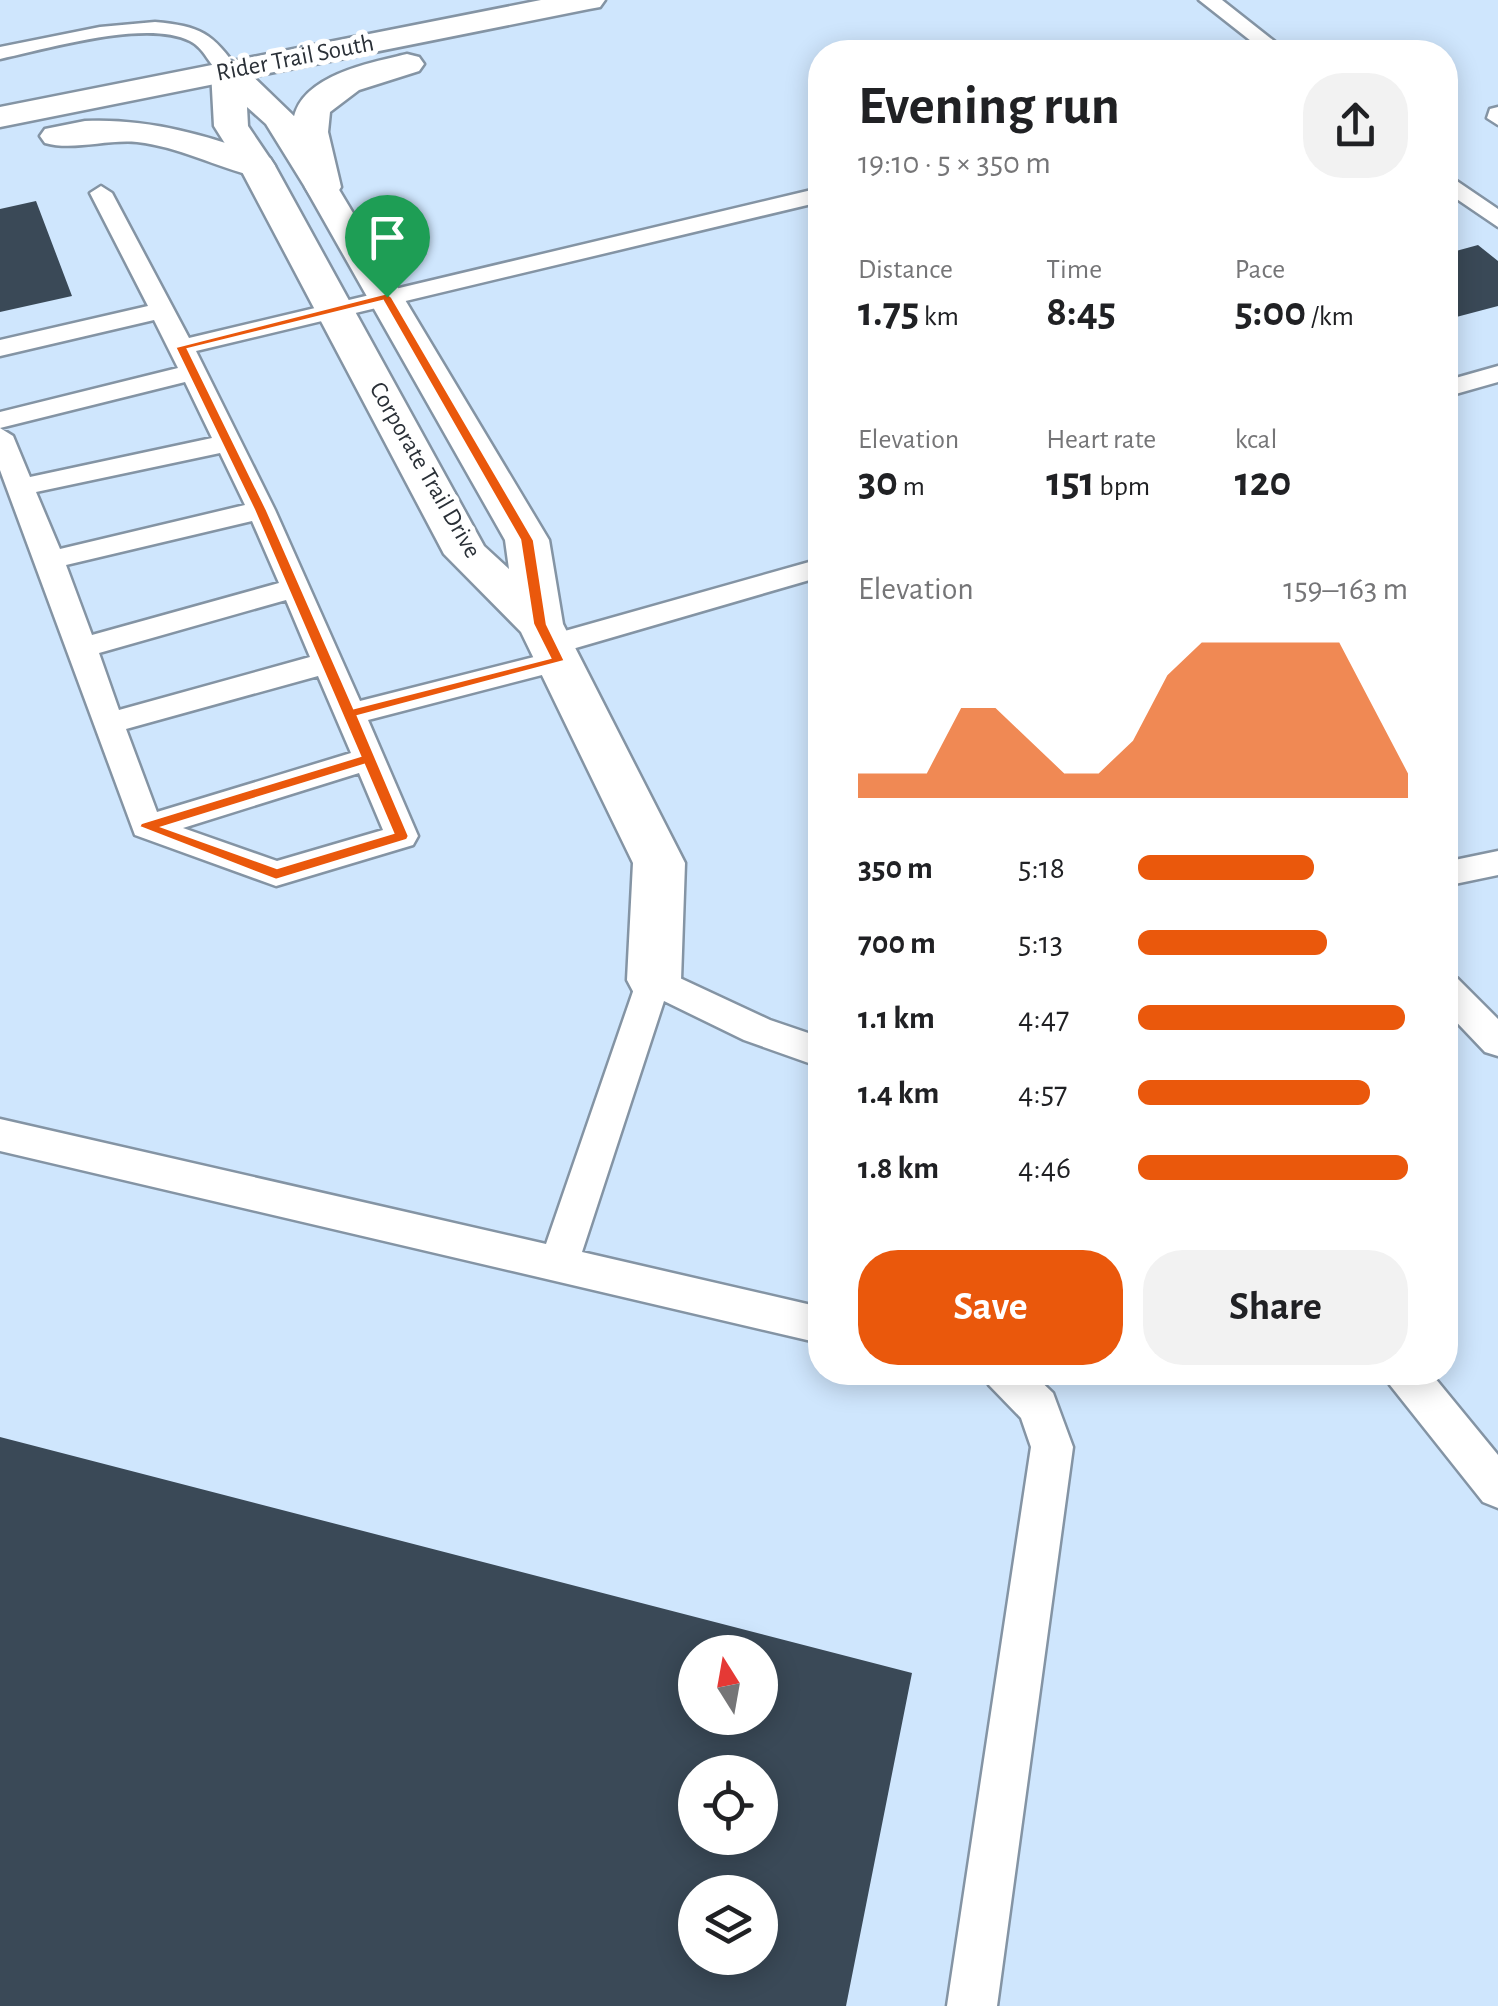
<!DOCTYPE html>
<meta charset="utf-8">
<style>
:root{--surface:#fff;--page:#f2f2f2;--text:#202124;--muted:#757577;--accent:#ea580c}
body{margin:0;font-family:"Alegreya Sans",sans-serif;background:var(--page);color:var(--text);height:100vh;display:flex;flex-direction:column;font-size:38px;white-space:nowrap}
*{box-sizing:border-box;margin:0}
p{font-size:32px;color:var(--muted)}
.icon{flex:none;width:55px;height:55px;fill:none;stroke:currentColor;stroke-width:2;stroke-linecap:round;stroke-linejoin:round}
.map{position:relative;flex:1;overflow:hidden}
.details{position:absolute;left:808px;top:40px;width:650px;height:1345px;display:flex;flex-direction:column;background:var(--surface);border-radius:40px;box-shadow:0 5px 25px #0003}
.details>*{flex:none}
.needle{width:65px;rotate:349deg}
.tools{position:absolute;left:678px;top:1635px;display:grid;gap:20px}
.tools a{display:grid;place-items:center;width:100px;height:100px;border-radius:50%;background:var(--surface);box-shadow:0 5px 25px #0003;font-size:50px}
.pin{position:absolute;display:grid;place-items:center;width:85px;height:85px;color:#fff;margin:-102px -42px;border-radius:50% 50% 50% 0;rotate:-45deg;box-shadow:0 0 10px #0007}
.pin .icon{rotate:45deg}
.round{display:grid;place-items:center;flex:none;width:105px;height:105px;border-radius:40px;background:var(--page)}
.summary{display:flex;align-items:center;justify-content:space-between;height:170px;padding:0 50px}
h1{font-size:55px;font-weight:700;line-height:75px}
.stats{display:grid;grid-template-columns:repeat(3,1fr);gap:15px;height:170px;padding:10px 50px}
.stats div{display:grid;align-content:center}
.stats b{font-size:42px;font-weight:700}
.stats small{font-size:28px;font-weight:400}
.stats p{font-size:28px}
.chart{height:280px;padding:20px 50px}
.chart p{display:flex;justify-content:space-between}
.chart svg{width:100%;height:180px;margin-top:10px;fill:var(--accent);opacity:.7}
.action{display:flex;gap:20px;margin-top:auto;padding:20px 50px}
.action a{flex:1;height:115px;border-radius:40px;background:var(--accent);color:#fff;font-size:40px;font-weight:700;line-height:115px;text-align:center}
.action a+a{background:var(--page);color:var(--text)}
ul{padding:0 50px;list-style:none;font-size:32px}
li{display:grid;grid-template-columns:160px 120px 1fr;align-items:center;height:75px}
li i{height:25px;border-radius:12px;background:var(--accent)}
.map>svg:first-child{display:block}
.built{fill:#cfe6fd;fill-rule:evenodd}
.building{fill:#3a4957;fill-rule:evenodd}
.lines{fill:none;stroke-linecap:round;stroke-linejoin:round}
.service-casing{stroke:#8494a4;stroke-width:5}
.minor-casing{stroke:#8494a4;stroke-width:5}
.tertiary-casing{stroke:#8494a4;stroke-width:5}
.service{fill:#fff;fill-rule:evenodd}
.minor{fill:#fff;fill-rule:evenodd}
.tertiary{fill:#fff;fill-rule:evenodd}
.route{fill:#ea580c;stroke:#fff;stroke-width:2.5;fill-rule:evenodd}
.labels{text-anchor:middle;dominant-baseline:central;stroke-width:10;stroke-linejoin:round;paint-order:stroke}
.far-street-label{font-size:25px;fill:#2a3037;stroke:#fff}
</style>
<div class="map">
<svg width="1498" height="2006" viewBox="0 0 1498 2006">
<rect width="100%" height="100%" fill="#e1effd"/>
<path class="built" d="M0 0H1498V2006H0ZM820 52H1445V1372H820ZM695 1652H760V1718H695ZM695 1772H760V1838H695ZM695 1892H760V1958H695Z"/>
<path class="building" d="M36 201 72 296 0 312V209Z
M1478 245 1498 261V306L1445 320V254Z
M0 1437 912 1673 846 2006H0ZM695 1652H760V1718H695ZM695 1772H760V1838H695ZM695 1892H760V1958H695Z"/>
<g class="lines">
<g class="service-casing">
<path id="service" d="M1199 0H1222L1288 52H1265Z
M155 22C200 26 213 33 239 71L228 77C211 73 207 49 190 41 146 19 47 49 0 59V47L100 27Z
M1498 107V125L1487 118 1490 109Z
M1445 173 1498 209V227L1445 191Z
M101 186 112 193 189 338 820 188V202L196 351 275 510 360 701 546 654 535 645 540 638 820 559V577L562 652 573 661 569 668 368 720 418 836 413 845 276 886 135 835 0 470V428L13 436 30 477 212 438 185 382 0 428V412L178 368 154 320 0 356V340L148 306 90 193ZM220 453 245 505 60 549 36 492ZM252 521 279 583 92 635 66 565ZM286 600 310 657 119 710 99 653ZM318 676 351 753 157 812 126 729ZM359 773 383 830 277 861 183 828Z
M1498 366V382L1445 397V381Z
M1498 851V875L1445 886V862Z
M654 966 770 1020 820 1037V1067L744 1040 664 1001 582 1252 820 1307V1343L0 1151V1119L546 1244 637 980 642 970Z
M1445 974 1457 978 1498 1019V1056L1485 1052 1445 1010Z
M983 1372H1031L1053 1393 1073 1447 997 2006H947L1031 1447 1021 1418 989 1385Z
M1384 1372H1430L1498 1455V1508L1483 1502 1390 1385Z"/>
</g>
<g class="minor-casing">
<path id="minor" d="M228 61 240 64 296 118 549 540 563 624 685 863 681 980 673 995 654 1002 635 995 627 980 633 863 521 632 444 554 239 166 214 126 211 71 216 64ZM247 107 266 124 305 187 505 540 509 569 484 546 275 166 248 126Z"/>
</g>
<g class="tertiary-casing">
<path id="tertiary" d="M541 0H605L600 7 589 9 0 127V107Z
M407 54 419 57 424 64 419 71 359 90 330 112 328 132 341 187 336 195 323 198 310 195 305 187C303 166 292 145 293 125 295 76 370 63 407 54Z
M85 121C150 118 209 136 270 158L275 166 270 174 257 177C216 167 180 147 137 142 107 139 73 151 45 143L40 136 45 129Z"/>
</g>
<use href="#service" class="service"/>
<use href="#minor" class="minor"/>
<use href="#tertiary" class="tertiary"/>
</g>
<path class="route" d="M387 293 392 297 534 540 547 624 565 661 358 716 409 836 407 840 276 880 139 827 141 823 360 756 254 510 175 347ZM383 301 520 540 533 624 550 658 354 708 267 510 188 349ZM364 765 393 833 277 868 163 827Z"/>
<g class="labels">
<g class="far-street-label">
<text transform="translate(295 58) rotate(-11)">Rider Trail South</text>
<text transform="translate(425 470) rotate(60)">Corporate Trail Drive</text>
</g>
</g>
</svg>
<div class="tools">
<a><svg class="needle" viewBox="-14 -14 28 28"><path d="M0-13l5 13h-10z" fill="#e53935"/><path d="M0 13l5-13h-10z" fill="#757577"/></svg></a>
<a><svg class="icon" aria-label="locate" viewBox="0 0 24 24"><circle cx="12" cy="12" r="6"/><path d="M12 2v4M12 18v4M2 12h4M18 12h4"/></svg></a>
<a><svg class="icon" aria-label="layers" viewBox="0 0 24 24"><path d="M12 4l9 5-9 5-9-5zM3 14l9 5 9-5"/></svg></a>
</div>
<div class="pin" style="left:387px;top:297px;background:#1e9e55"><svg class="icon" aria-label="arrive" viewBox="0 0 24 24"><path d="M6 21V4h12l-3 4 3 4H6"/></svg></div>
<section class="details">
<div class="summary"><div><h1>Evening run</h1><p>19:10 · 5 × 350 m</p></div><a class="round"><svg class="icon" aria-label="share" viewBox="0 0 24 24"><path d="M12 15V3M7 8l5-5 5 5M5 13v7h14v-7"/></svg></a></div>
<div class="stats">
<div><p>Distance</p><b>1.75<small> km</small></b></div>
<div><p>Time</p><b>8:45</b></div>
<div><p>Pace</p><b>5:00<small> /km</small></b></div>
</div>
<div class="stats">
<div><p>Elevation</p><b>30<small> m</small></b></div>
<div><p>Heart rate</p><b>151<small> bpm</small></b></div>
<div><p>kcal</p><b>120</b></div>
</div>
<div class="chart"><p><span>Elevation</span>159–163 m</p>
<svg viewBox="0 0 160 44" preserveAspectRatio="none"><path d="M0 44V38L10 38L20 38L30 22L40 22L50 30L60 38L70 38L80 30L90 14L100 6L110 6L120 6L130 6L140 6L150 22L160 38V44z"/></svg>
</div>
<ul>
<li><b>350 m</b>5:18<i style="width:65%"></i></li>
<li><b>700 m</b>5:13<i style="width:70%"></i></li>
<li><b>1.1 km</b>4:47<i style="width:99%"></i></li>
<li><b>1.4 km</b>4:57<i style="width:86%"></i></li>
<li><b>1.8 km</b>4:46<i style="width:100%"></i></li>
</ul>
<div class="action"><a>Save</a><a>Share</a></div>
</section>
</div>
